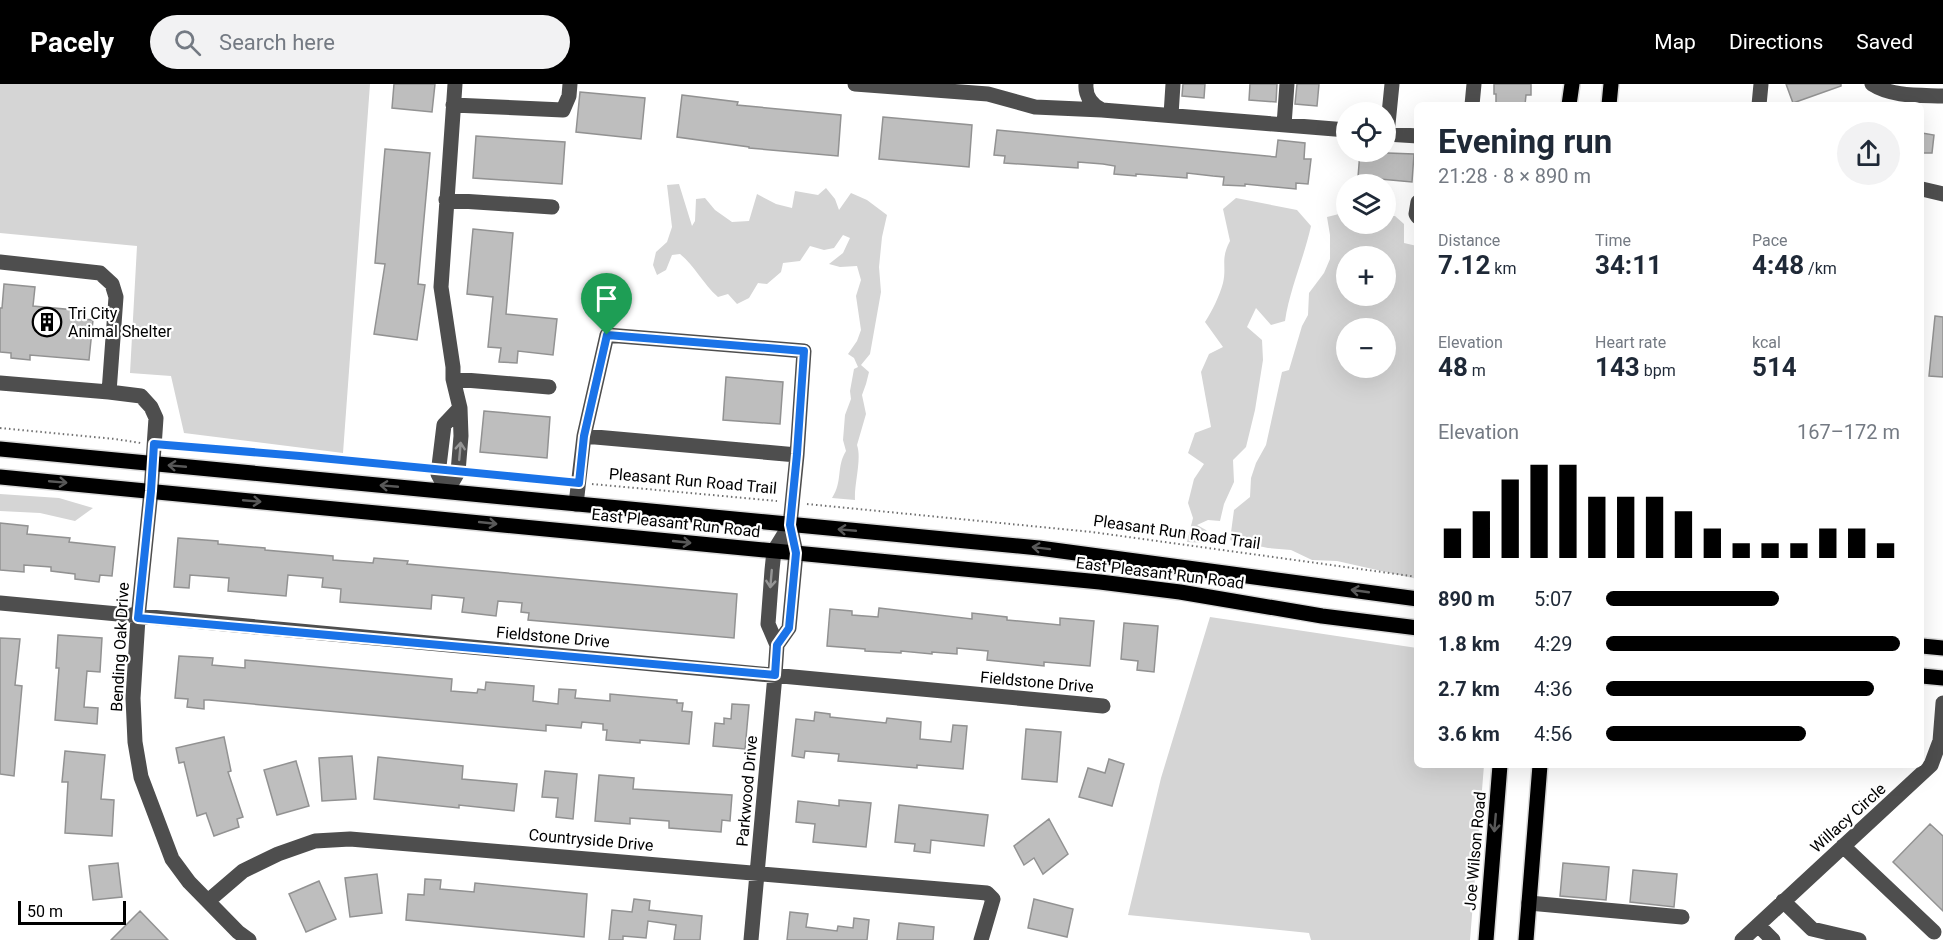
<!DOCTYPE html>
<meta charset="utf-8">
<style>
:root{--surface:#fff;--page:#f2f2f3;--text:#1f2937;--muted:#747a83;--accent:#000}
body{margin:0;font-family:Roboto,sans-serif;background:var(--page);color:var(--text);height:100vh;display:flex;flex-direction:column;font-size:22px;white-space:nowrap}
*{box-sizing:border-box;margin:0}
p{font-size:20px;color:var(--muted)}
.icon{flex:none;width:33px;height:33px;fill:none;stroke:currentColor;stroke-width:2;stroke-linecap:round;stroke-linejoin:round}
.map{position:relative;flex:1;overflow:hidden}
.side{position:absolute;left:1414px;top:18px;width:510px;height:666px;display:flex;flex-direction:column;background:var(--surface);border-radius:9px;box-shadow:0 6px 24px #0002}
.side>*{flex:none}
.fabs{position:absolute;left:1336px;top:18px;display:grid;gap:12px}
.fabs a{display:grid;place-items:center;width:60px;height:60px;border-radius:50%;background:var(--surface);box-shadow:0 6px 24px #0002;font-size:30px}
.scale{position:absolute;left:18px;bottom:15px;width:108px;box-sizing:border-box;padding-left:6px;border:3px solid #000;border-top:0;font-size:16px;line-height:21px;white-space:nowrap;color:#000;-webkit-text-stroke:4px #fff;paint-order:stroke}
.pin{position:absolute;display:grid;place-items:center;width:51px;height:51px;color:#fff;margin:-62px -26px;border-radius:50% 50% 50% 0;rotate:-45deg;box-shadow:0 0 6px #0007}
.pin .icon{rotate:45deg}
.round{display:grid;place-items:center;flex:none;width:63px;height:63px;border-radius:32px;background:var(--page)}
.summary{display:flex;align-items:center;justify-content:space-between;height:102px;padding:0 24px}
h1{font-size:33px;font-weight:700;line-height:45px}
.figures{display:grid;grid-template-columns:repeat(3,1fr);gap:9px;height:102px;padding:6px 24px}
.figures div{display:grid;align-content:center}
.figures b{font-size:26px;font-weight:700}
.figures small{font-size:16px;font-weight:400}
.figures p{font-size:16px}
.chart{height:168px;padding:12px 24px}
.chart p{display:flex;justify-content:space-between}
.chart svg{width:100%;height:108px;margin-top:6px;stroke:var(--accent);stroke-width:6}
ul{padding:0 24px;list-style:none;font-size:20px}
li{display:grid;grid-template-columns:96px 72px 1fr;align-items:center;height:45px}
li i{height:15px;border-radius:8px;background:var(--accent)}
header{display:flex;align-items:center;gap:36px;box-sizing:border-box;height:84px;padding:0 30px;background:var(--accent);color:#fff}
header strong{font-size:28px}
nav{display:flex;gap:33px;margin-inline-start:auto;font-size:21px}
.search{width:420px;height:54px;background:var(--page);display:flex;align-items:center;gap:15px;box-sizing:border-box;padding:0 21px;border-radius:33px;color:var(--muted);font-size:22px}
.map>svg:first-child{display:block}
.green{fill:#d5d5d5;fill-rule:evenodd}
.building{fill:#bebebe;stroke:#929292;stroke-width:1.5}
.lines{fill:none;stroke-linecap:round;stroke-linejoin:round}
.major-casing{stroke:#dbdbdb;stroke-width:18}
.path{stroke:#707070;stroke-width:2;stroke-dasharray:1.5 3;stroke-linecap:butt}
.minor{stroke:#4e4e4e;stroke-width:15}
.major{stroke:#000;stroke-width:15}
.oneway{stroke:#959595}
.oneway2{stroke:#595959}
.route-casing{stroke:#fff;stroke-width:12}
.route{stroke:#1a73e8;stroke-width:8}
.labels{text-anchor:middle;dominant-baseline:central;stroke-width:4.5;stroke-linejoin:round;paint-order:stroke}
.poi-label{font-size:16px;fill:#000;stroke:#fff;text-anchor:start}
.street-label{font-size:16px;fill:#000;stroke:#fff}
</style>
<header>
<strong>Pacely</strong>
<div class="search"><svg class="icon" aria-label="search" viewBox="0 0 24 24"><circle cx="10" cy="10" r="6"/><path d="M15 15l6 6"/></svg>Search here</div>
<nav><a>Map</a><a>Directions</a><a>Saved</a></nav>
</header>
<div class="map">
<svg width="1943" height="856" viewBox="0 0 1943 856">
<rect width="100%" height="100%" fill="#fff"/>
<path class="green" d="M0 0H370L343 369 184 349 171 292 130 289 137 162 0 149Z
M679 100 692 142 695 137 696 115 705 114 715 126 732 138 749 137 757 110 776 120 792 124 795 107 818 111 826 104 835 115 839 126 851 109 867 116 887 131 882 153 879 183 881 208 870 270 861 281 869 288 866 300 862 311 866 330 857 361C862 375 854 400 855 416L832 414C843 397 836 383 846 367L843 356 845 331 851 315 850 307 854 285 858 283 854 274 848 270 857 257 861 246 856 212 861 196 857 182 840 183 829 180 843 169 850 154 843 151 834 164 824 166 810 162 800 177 783 179 781 188 767 200 758 199 749 214 737 220 728 210 718 213C703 200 695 182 680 170L672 171 666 186 657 191 653 181 656 168 667 158 672 143 667 101Z
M1236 114 1297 126 1311 142C1304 174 1290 204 1285 237L1271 241 1256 224 1247 243 1262 256 1263 276 1255 326 1246 363 1233 376 1234 398 1224 420 1220 437 1208 436 1197 441 1206 446 1210 452 1208 459 1187 458 1193 434 1188 419 1194 395 1204 380 1188 369 1195 349 1211 343 1201 288 1209 270 1223 263 1205 238C1213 225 1219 213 1223 199 1227 181 1220 176 1230 157L1223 125Z
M1347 128V140H1386V132H1395L1404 140V159L1417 162V495L1337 477 1312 476 1291 466 1268 464 1230 456 1234 426 1250 413 1251 394 1256 379 1266 361 1282 288 1289 286 1302 242 1308 231 1309 209 1324 189 1330 175V151L1327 133ZM1347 172H1386V212H1347ZM1386 244V284H1347V244Z
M0 410 59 414 93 424 75 437 40 429 0 427Z
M1210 533 1417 564 1418 681H1484L1470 856H1311L1309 849 1128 831 1161 694Z"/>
<path class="building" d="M394 0H435L432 28 392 24Z
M1183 0H1205L1204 14 1182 12Z
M1250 0H1277L1276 18 1249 16Z
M1297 0H1319L1317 22 1295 20Z
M1494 0H1531V11H1526L1525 21H1496V10H1494Z
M1786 0H1841V2L1793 19Z
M580 8 645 14 641 55 576 48Z
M682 11 738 18 737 21 841 31 838 72 749 64V63L677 53Z
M883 33 972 41 969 83 879 75Z
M997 46 1276 73 1278 56 1305 59 1304 75H1311L1308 100 1296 99V105L1245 100V102L1223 101 1224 93 1213 92 1187 89V94L1136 90V92L1114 90 1115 82 1103 80 1078 78V84L1004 79 1005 72 994 71Z
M1922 49 1934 51 1932 69H1922Z
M476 52 565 58 562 100 473 94Z
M385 65 430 69 418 200 425 201 417 256 374 250 385 180 375 179Z
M1360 68 1414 70 1412 98 1358 93Z
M473 145 513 149 506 230 557 235 553 271 518 267 517 279 499 278 501 264 488 263 493 213 467 210Z
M4 200 35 203 33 222 75 226 74 234 93 236 89 276 30 271V276L11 274V269L0 268V224H2Z
M1935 232 1943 233V293L1929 292Z
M726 293 783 298 780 340 723 336Z
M484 327 550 333 547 374 480 368Z
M0 439 28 442 27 450 70 454 69 458 115 463 112 492 100 491 99 498 75 495V490L51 487V483L24 481V488L0 486Z
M178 454 218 457V460L265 464V466L333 472V476L373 479 374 474 408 477 407 480 737 510 734 554 528 536 529 529 521 528 522 519 498 517 496 532 462 528 464 514 432 511 431 525 340 518 341 505 322 503 323 494 288 491 286 512 228 507 229 494 190 491 189 504 174 503Z
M879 524 972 535V529L1007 533V536L1060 541V534L1094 537 1090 582 1044 578V582L987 576 988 567 957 564V570L932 568V570L901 567V569L865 567V565L827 562 830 525 852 527V531L878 533Z
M1124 539 1158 542 1154 588 1137 586 1138 577 1121 575Z
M58 551 102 554 100 588 87 587 84 623 98 624 97 640 55 636 59 584H56Z
M0 554 20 555 15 601 22 602 14 692 0 690Z
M179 572 213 574 212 581 245 584V576L452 595 451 607 477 609 478 605 485 606 486 598 534 602 533 617 558 620 559 605 576 606 575 614 610 617V610L677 616V619H683L682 627 692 628 689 660 640 656V659L606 656 607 646H603V640L582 638 581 644 546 641V647L209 616H204V625L187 623 188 615 175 614Z
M732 620 749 621 745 665 713 662 715 639 724 640V634L731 635Z
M815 628 830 630V633L886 639 887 634 921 638 920 655 951 658 953 641 967 642 963 685 917 681V684L838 677 839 670 805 667 804 674 792 672 796 635 814 637Z
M1026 645 1061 648 1057 698 1022 695Z
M224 653 231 687 228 688 243 733 237 735 239 743 214 752 206 729 197 732 184 678 179 679 176 664Z
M65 667 105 671 101 715 114 716 112 752 65 749 68 698H62Z
M352 672 356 715 322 717 319 674Z
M378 673 463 682 462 695 517 700 514 727 459 721V724L374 715Z
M1109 675 1124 680 1112 722 1079 713 1088 684 1105 689Z
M296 677 309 722 277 731 264 686Z
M545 687 577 690 573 735 556 733 558 714 542 713Z
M599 691 634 694 633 705 732 711 730 737 722 736 721 748 669 744V737L630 734V740L595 737Z
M839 716 871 719 866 763 813 758 815 740 796 738 798 717 839 722Z
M899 721 988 731 984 762 931 756 930 769 914 767 915 760 895 758Z
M1049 735 1068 770 1043 790 1034 774 1024 781 1014 762Z
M1930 740 1943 752V827L1893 778Z
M118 779 122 813 93 816 89 782Z
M1563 779 1609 783 1606 816 1560 812Z
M1633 786 1677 790 1674 823 1630 818Z
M377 790 382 829 350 833 345 794Z
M425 795 441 796 440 805 474 808 475 799 587 810 584 853 406 836 408 810 424 811Z
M319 797 336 835 306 848 289 810Z
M634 815 650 817 649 826 702 832 700 856H674L676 841 648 837 646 854 623 852V856H609L612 826 632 828Z
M1034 815 1073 825 1067 853 1028 844Z
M140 827 168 856H111Z
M790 828 808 830 806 843 837 847 838 842 853 844 854 834 869 836 867 856H787Z
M899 839 934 843 933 856H897Z"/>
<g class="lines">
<g class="major-casing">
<path id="major" d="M1569 21 1572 0
M1609 21 1611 0
M0 365 1039 464 1418 515
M0 393 1100 498 1180 508 1322 532 1418 544
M1922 562 1943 564
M1922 592 1943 594
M1486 856 1500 681
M1526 856 1540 681"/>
</g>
<path class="path" d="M0 344 115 355 141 359
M168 361 425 385
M472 389 565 398
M592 400 777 417
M807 420 1092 448 1418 493"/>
<path class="minor" d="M855 0 988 10 1035 23 1102 26
M1086 0C1085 12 1092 21 1102 26L1347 46
M1872 0C1892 13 1920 11 1943 12
M453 21 563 26 569 12 570 0
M1472 21 1474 0
M1759 21 1761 0
M1171 31 1173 0
M1284 41 1287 0
M1386 50 1418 52
M1387 50 1392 0
M1922 105 1943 110
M446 116 552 123
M1418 118 1416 130 1418 133
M0 178 100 189 112 200 116 213 109 308 141 312 151 323 156 334 151 407 138 534 133 614 135 658 141 693 172 775 189 798 238 848 249 856
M453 295 549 303
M0 299 109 308
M584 352 607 251 804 267 797 371
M447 407 458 388 461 352 460 324 453 295V283L441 203 455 0
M447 407 438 390 444 341 460 324
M576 420 584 352 797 371 790 441 796 469 789 544 777 561
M0 519 1103 622
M1843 762 1934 848
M208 817 243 787 278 770 315 757 350 755 987 809 993 815 981 856
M1783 817 1812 845 1859 856
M1529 819 1682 833
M1758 841 1773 856
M751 856 775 591 777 561 768 540 772 486 774 467 790 441
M1742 856 1931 681 1940 657 1943 619"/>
<use href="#major" class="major"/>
</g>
<defs><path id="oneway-shaft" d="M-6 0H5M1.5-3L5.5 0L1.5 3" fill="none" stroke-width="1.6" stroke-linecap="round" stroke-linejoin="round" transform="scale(1.5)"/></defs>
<g class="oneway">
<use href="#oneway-shaft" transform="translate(460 367) rotate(-85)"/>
<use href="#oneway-shaft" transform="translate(771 495) rotate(95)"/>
</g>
<g class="oneway2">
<use href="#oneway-shaft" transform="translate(177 382) rotate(-175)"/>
<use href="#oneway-shaft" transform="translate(58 398) rotate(5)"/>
<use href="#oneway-shaft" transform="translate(389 402) rotate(-175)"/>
<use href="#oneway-shaft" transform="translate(252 417) rotate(5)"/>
<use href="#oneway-shaft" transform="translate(488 439) rotate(6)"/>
<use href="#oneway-shaft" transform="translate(847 446) rotate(-175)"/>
<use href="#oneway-shaft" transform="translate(682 458) rotate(6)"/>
<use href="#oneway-shaft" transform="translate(1041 464) rotate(-173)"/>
<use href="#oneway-shaft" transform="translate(1360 507) rotate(-172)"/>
<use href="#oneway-shaft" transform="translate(1495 739) rotate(95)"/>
</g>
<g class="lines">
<g class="route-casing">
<path id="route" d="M607 251 804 267 797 370 790 441 796 469 789 544 777 561 775 591 138 534 151 407 154 360 300 372 579 399 584 352Z"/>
</g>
<use href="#route" class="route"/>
</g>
<defs>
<g id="building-ring" transform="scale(1.5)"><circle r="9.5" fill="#fff" stroke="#000" stroke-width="1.5"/><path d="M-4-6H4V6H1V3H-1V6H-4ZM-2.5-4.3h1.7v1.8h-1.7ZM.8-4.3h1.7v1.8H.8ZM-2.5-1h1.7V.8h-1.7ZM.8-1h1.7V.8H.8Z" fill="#000"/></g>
</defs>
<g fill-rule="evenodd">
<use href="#building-ring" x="47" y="238"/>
</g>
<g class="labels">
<g class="poi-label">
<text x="68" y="229">Tri City<tspan x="68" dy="18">Animal Shelter</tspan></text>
</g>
<g class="street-label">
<text transform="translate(693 397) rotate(5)">Pleasant Run Road Trail</text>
<text transform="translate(676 439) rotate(6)">East Pleasant Run Road</text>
<text transform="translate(1177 448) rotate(8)">Pleasant Run Road Trail</text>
<text transform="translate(1160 489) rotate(7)">East Pleasant Run Road</text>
<text transform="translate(553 553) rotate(5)">Fieldstone Drive</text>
<text transform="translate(120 563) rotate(-87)">Bending Oak Drive</text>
<text transform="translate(1037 598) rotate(5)">Fieldstone Drive</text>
<text transform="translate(747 707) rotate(-85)">Parkwood Drive</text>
<text transform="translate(1848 734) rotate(-42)">Willacy Circle</text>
<text transform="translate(591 756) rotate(5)">Countryside Drive</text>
<text transform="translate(1475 767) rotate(-85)">Joe Wilson Road</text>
</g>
</g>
</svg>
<div class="fabs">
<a><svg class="icon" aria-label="locate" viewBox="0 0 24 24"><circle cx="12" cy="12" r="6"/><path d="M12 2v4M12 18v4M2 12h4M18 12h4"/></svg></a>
<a><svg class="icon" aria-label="layers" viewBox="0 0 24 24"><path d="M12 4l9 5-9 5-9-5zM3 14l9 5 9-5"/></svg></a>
<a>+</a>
<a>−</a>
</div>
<div class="scale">50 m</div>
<div class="pin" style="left:607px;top:251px;background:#1e9e55"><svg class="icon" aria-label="arrive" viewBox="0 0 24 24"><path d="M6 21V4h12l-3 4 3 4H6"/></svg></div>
<section class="side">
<div class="summary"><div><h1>Evening run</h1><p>21:28 · 8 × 890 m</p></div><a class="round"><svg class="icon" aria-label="share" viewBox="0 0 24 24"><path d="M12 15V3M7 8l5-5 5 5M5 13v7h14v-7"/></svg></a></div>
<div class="figures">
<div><p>Distance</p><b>7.12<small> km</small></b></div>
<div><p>Time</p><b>34:11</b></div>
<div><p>Pace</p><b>4:48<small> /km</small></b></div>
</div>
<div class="figures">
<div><p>Elevation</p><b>48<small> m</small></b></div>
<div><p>Heart rate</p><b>143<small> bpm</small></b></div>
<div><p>kcal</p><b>514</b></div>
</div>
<div class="chart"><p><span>Elevation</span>167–172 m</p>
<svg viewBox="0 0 160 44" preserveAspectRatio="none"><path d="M5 44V32M15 44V25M25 44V12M35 44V6M45 44V6M55 44V19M65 44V19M75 44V19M85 44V25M95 44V32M105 44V38M115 44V38M125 44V38M135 44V32M145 44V32M155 44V38"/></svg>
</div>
<ul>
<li><b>890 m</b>5:07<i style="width:59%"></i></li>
<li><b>1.8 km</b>4:29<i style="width:100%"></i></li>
<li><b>2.7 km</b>4:36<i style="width:91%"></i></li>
<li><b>3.6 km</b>4:56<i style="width:68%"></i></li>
</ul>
</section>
</div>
